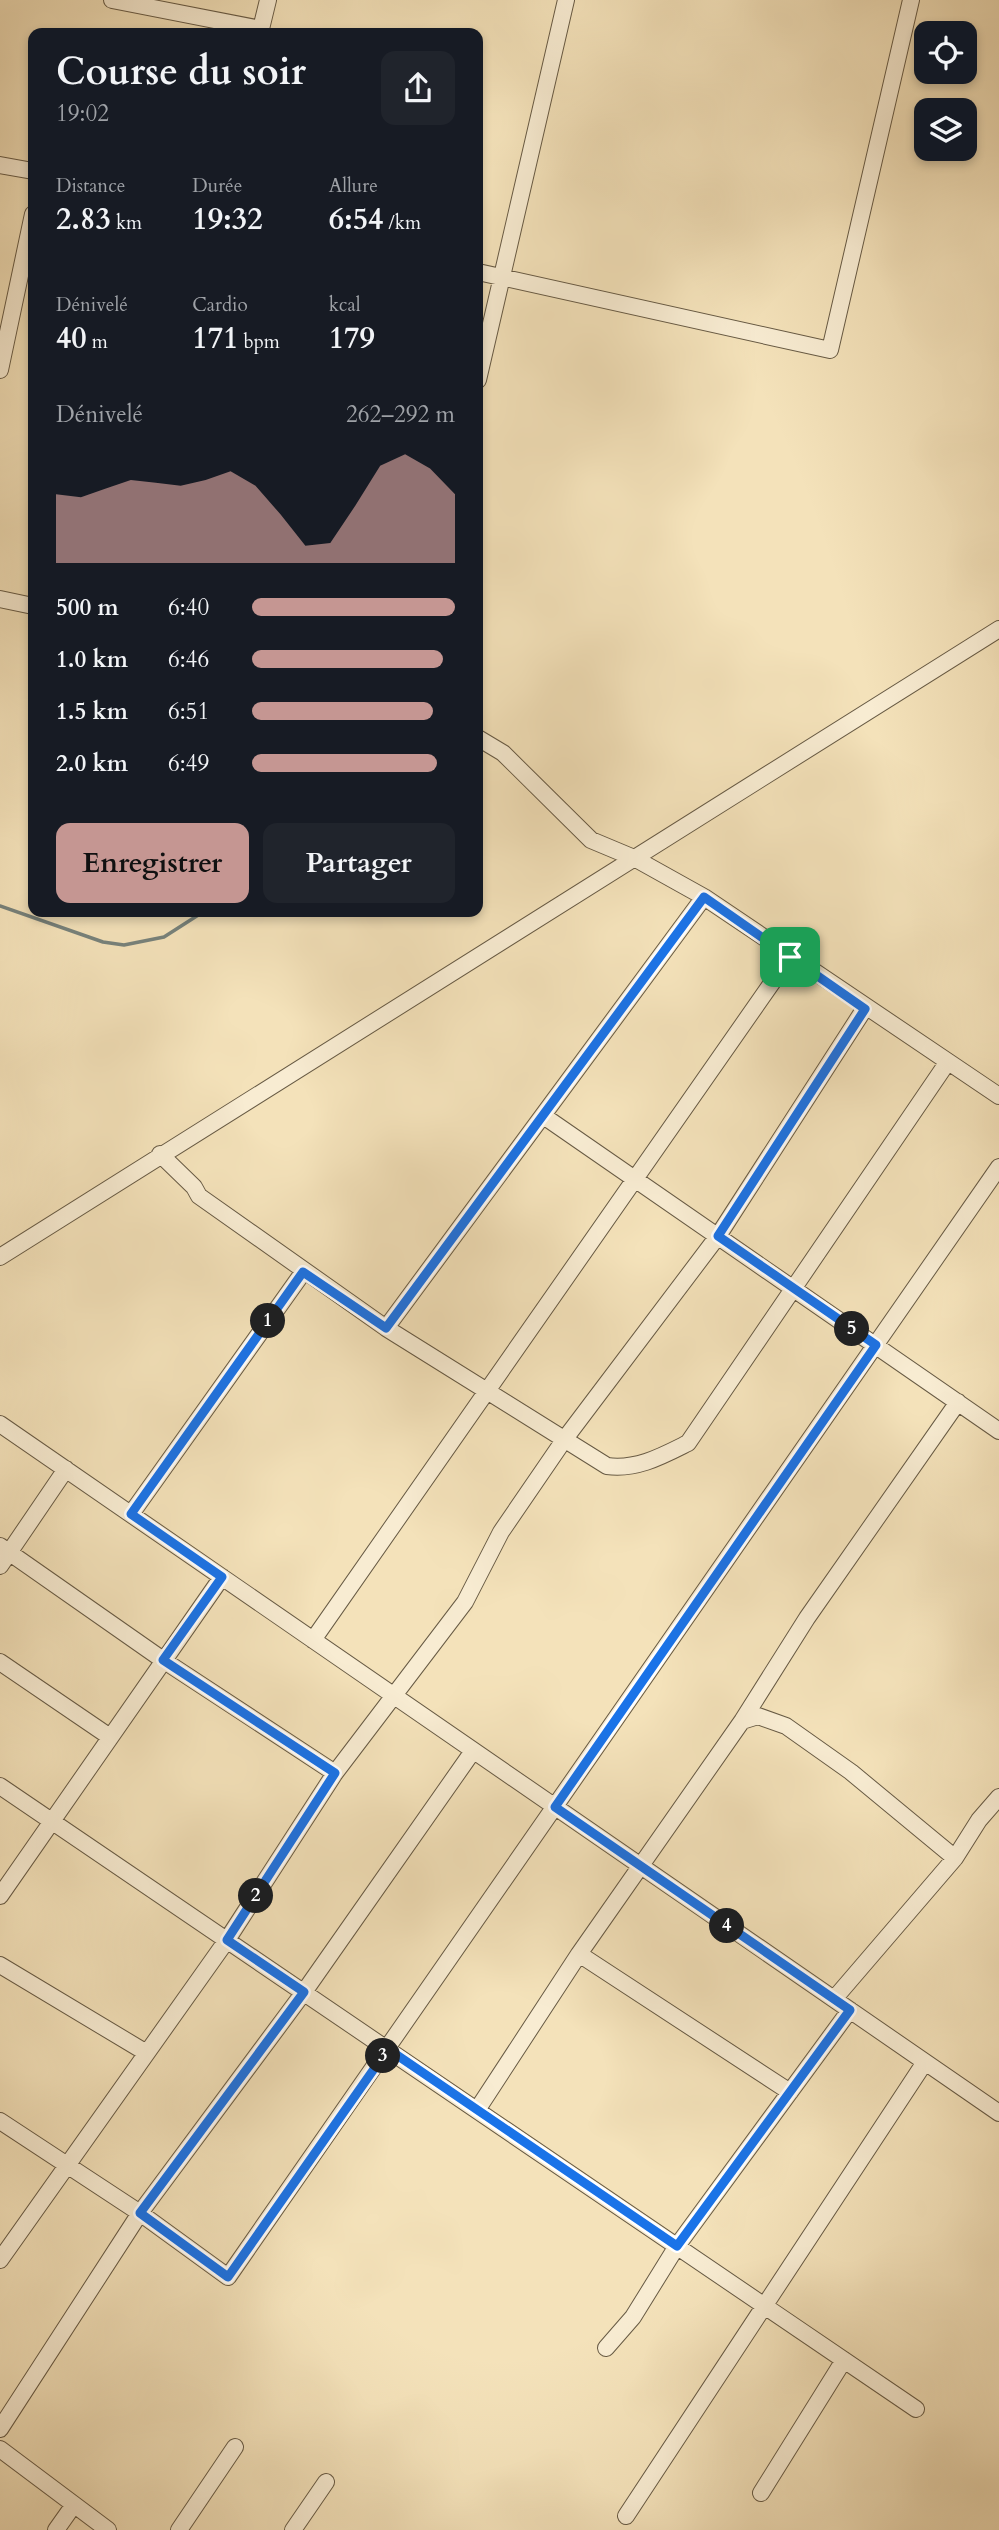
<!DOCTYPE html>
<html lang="fr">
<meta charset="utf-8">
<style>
:root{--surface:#171b24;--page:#20242c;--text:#f1f3f6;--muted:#9ea1a6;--accent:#c59692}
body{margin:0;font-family:Cardo,serif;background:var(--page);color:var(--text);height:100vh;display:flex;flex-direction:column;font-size:26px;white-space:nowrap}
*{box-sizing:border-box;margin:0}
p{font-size:23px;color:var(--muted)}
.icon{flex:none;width:38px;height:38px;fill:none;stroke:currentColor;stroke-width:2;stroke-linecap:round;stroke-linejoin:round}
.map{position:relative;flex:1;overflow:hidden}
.sheet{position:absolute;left:28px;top:28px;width:455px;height:889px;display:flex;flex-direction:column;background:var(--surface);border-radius:14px;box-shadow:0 4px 10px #0003}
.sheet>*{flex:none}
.fabs{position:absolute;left:914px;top:21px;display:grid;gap:14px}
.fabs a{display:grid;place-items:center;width:63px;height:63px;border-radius:14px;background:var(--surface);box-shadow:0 4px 10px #0003;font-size:35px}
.pin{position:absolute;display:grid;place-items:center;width:60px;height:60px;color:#fff;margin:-30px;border-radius:14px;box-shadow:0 4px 10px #0006}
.km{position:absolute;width:35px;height:35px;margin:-18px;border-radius:50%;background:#222;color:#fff;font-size:19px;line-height:35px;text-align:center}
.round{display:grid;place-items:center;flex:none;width:74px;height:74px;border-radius:14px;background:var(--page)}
.overview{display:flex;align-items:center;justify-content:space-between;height:119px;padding:0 28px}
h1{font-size:38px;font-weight:600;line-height:52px}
.metrics{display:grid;grid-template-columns:repeat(3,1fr);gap:10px;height:119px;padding:7px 28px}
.metrics div{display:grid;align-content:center}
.metrics b{font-size:30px;font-weight:600}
.metrics small{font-size:19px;font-weight:400}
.metrics p{font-size:19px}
.chart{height:196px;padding:14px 28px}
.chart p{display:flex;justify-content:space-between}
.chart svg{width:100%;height:126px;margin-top:7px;fill:var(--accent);opacity:.7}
.action{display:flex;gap:14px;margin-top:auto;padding:14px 28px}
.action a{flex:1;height:80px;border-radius:14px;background:var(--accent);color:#111;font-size:28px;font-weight:600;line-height:80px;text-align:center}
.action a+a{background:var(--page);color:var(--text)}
ul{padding:0 28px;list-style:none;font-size:23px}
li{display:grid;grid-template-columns:112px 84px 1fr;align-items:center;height:52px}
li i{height:18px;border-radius:9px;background:var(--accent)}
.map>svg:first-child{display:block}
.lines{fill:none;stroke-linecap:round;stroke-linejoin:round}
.stream{stroke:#77827c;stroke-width:3.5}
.minor-casing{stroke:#675a44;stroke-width:18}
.minor{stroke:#f8ecd2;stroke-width:16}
.route-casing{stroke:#fff;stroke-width:14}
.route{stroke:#1a73e8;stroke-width:9}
</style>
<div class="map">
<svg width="999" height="2530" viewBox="0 0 999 2530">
<rect width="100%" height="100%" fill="#f4e2ba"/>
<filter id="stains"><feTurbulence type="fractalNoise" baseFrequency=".00286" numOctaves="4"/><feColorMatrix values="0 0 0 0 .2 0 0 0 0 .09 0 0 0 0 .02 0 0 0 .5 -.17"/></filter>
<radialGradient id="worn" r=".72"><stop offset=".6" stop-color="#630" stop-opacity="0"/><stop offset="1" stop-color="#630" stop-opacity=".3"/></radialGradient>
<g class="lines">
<path class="stream" d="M0 906 103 942 124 945 164 937 203 912"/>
<g class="minor-casing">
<path id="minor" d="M112 0 261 29
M260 33 268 0
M0 165 33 171
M478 272 830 350 911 0
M0 370 33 214
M478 380 566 0
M0 599 33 606
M478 738 503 753 591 840 634 858 704 897 999 1096
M545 1117 999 1431
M160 1154 194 1187 199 1196 386 1328 607 1466C637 1470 662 1456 688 1443L947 1063
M0 1257 999 629
M386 1328 704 897
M0 1424 999 2113
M131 1514 304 1271
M0 1546 163 1660 335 1773
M0 1566 66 1469
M313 1640 790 957
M0 1662 110 1737
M742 1721 758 1716 786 1726 851 1772 955 1858
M0 1786 916 2409
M0 1896 222 1577
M579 1954 790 2092
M0 1965 145 2052
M834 1999 955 1858 979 1820 999 1797
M477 2110 579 1954 742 1721 807 1618 958 1402
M0 2121 140 2213 228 2277 999 1167
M0 2260 227 1940 335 1773 465 1602 501 1532 564 1440 718 1236 865 1008
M606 2348 633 2317 677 2246 850 2010
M0 2429 140 2213 304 1992 473 1751
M0 2449 108 2530
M761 2493 844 2360
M626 2516 925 2062
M56 2530 73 2506
M179 2530 235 2447
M293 2530 326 2482"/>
</g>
<use href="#minor" class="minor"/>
</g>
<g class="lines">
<g class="route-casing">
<path id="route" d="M704 897 865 1009 718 1236 876 1345 555 1807 850 2010 677 2246 388 2049 228 2277 140 2213 304 1992 227 1940 335 1773 163 1660 222 1577 131 1514 303 1272 386 1328Z"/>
</g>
<use href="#route" class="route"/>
</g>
<rect width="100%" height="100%" filter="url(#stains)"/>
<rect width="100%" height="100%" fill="url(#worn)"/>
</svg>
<div class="fabs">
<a><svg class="icon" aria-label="locate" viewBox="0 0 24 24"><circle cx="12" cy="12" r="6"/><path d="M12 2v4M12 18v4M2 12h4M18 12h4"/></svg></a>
<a><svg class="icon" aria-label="layers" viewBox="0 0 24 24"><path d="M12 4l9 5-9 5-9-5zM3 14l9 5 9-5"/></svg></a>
</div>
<div class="pin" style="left:790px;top:957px;background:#1e9e55"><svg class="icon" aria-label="arrive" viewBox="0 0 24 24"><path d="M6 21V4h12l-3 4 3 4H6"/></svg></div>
<b class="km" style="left:268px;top:1321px">1</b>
<b class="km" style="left:256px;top:1896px">2</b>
<b class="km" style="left:383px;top:2056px">3</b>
<b class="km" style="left:727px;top:1926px">4</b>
<b class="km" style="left:852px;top:1329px">5</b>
<section class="sheet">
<div class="overview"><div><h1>Course du soir</h1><p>19:02</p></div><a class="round"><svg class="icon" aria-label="share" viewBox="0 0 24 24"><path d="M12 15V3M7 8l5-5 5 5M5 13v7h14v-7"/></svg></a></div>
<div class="metrics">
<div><p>Distance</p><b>2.83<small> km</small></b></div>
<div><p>Durée</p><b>19:32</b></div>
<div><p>Allure</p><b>6:54<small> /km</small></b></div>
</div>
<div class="metrics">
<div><p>Dénivelé</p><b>40<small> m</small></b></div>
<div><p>Cardio</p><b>171<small> bpm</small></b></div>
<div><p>kcal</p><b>179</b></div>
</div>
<div class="chart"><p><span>Dénivelé</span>262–292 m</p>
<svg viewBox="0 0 160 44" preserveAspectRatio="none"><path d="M0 44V20L10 21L20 18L30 15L40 16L50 17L60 15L70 12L80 17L90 27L100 38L110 37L120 24L130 10L140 6L150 11L160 20V44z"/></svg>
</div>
<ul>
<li><b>500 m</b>6:40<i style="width:100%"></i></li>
<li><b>1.0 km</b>6:46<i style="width:94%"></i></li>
<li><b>1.5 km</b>6:51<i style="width:89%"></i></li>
<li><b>2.0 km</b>6:49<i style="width:91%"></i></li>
</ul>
<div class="action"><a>Enregistrer</a><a>Partager</a></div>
</section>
</div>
